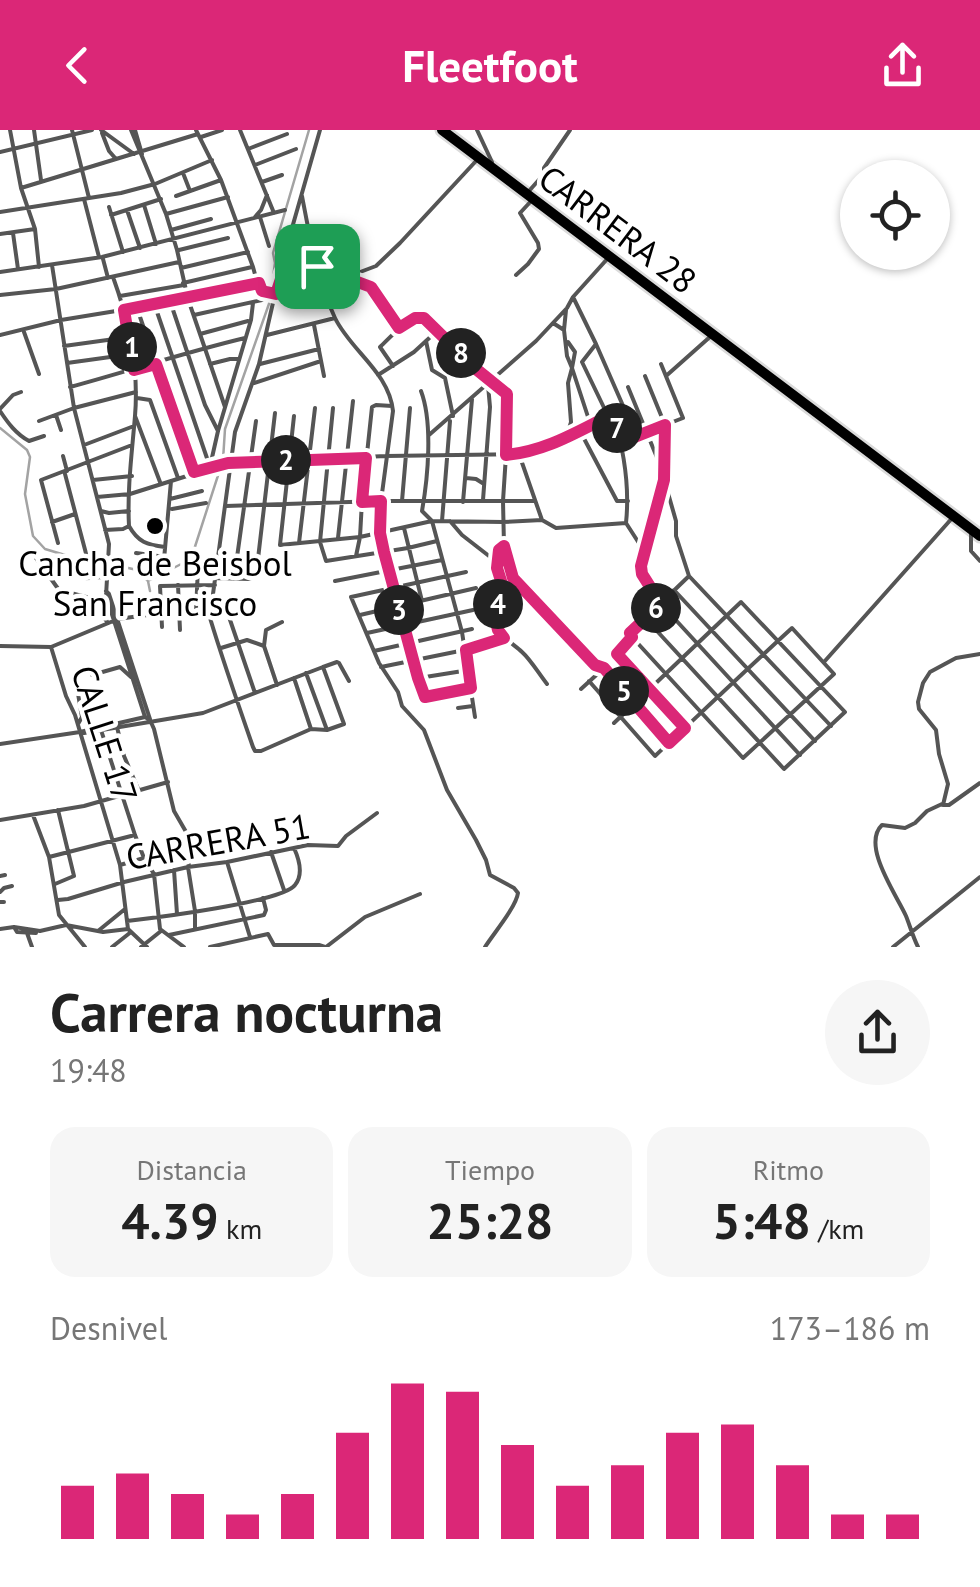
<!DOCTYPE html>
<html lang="es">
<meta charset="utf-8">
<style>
:root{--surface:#fff;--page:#f6f6f6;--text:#222;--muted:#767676;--accent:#db2777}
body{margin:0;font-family:"PT Sans",sans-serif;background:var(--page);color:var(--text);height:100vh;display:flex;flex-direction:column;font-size:38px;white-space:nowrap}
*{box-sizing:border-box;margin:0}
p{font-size:32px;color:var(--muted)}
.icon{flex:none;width:55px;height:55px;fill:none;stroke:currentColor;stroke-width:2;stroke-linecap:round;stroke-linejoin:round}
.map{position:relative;height:817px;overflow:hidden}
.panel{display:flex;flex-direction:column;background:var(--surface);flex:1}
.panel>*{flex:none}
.fabs{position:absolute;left:840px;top:30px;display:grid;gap:20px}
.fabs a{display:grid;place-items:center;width:110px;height:110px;border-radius:50%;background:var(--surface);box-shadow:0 2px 8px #0004;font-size:50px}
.pin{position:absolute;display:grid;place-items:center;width:85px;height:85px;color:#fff;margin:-42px;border-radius:20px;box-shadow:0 5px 15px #0006}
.km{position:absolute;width:50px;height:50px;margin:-25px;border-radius:50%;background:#222;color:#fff;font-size:28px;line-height:50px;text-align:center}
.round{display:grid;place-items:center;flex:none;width:105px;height:105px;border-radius:52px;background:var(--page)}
.summary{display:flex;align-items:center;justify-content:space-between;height:170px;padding:0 50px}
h1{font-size:55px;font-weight:700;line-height:75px}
.figures{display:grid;grid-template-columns:repeat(3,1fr);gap:15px;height:170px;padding:10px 50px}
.figures div{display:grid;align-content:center;border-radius:25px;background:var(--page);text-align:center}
.figures b{font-size:50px;font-weight:700}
.figures small{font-size:28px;font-weight:400}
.figures p{font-size:28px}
.chart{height:280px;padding:20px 50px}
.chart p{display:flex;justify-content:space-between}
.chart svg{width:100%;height:180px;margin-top:10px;stroke:var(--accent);stroke-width:6}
header{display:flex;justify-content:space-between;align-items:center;height:130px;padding:0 50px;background:var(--accent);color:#fff;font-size:45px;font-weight:700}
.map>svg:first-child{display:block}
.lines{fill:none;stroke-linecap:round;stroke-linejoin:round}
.stream{stroke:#a3a3a3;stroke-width:2.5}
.highway-casing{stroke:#dbdbdb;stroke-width:15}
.street{stroke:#555;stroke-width:4}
.highway{stroke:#000;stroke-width:10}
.route-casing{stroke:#fff;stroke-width:20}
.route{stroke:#db2777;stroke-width:12}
.poi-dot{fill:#000;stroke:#fff;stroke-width:4}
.labels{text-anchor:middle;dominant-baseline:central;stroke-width:9;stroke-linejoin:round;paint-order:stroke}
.street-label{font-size:35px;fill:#000;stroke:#fff}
.poi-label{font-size:35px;fill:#000;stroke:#fff}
</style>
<header><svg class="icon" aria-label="back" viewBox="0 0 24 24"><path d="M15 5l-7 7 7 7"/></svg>Fleetfoot<svg class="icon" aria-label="share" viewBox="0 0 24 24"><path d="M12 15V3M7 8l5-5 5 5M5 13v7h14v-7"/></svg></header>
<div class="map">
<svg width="980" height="817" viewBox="0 0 980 817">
<rect width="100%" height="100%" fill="#fff"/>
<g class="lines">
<path class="stream" d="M0 298 27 320 30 327 25 364 33 406 45 419 65 425 86 449 103 448 124 437 137 440 148 451 150 461
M148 451 191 429 223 330 225 299 270 171 275 133 273 123 309 0"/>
<g class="highway-casing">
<path id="highway" d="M442 0 980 406"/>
</g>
<path class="street" d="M10 0 21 58 35 99 39 137
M34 0 41 50
M72 0 89 68
M101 0 134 24
M131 0 166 84 177 120 188 169 225 277
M135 0 142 24
M240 0 274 83
M477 0 492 32
M102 3 109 21 116 29
M201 7 222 0
M248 19 287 4
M0 22 92 0
M255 35 296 19
M183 43 190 61
M262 52 282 45
M21 58 198 4
M529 61 544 44V38L570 0
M176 66 221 50
M302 66C310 108 317 149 335 188 351 221 389 242 393 281L381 371 379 403 418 548 425 567 471 557
M84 69 99 127
M144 75 156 114
M109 77 123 122
M127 80 140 118
M0 82 121 63 155 54 212 30
M166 84 228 67
M111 85 161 69
M255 87 261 80 267 65
M260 87 269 116
M171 100 211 89
M13 103 18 139
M0 104 35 99
M290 112 310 107
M179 120 228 108
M286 128 314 123
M103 129 108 148
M52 135 74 278 109 414 106 466 145 587 150 590 154 599 174 681 189 707 191 724 188 737 195 781V799
M181 138 248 122
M0 142 102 127 285 80
M283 143 317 136
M516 145 528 134 539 119 538 113 520 83 533 69
M113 147C129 191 139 239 135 286 132 322 127 360 129 396
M347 148 373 160 399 198
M183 153 252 137
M262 161 275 164 347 147 376 136 400 113 476 31
M0 165 56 159 179 132
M120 166 184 155
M574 169 596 214
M171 174 205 275 218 301
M155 176 210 337
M137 178 193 343
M194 185 262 170 253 137 221 50 196 0
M553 193 564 200 567 226 572 238 568 253 571 292 567 305
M314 195 324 246
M564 200 566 180
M24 202 39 244
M200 204 248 191
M0 205 61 190 171 172 259 153
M267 205 335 188
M426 211 432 240 445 248 453 286
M568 212 575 222 572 238 591 296
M64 216 129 207
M67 233 132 224
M210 234 230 229H239
M260 234 319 219
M393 236 380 217C393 205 406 188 424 188L477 239 507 264 506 325 503 371 504 416 508 438 513 448 595 535 604 538 669 613
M378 245 414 222 438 200
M645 246 665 295 664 349 676 391V406L689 446 831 596
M666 246 711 206
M254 253 321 231
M70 257C129 241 186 222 245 208
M628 257 658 330
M421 261C433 293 428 347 422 381L432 391 462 502 475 587
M137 268 150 270 178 348
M333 278 320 412 326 431 408 418 437 411
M0 279 13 265 21 262
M0 281C8 293 16 304 29 311L44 306
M56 285 61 300
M135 286 160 352
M294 286 280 415 360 407 432 391 503 392 542 390
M608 286 582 232 596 214 624 278 613 284
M39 291 74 278 136 262
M580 301 617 371H628
M429 305 536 211 567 178 573 167 609 127
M621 312 683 288 661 234
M84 315 134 296
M519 324 542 390 556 398 626 393 644 421 641 436 642 444 661 474 800 625
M63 326 67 341
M211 332 218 301 251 190 253 173
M65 344 88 431
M466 348 476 349 484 354
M93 350 132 346
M97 367 130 364 228 333 386 326 519 324 554 313 567 305 576 304 613 284C624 320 630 355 626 393
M170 369 202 361
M483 370 490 277 488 255
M402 371 410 278
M463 372 472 269
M226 376 381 371H535
M172 379 206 373
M101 381 109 383 129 381
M442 391 450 291
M450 391 462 405 498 433
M52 392 75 384
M129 396C138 412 147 415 165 417
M404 398 422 471
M105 400 123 399 129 396
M971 404V421L980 431
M338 408 353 271
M58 413 41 350 132 315
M299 413 315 278
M504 416C494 428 499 439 502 454 504 469 495 472 494 484 494 504 510 511 522 522 531 530 539 544 547 554
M644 421 649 411 663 353
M136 423 165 427
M356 426 360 407 362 371 372 277 376 275 392 276
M36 428 59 460 90 468 108 493
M163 441 171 351
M466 442 351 467 379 533 398 562 402 576 424 600 447 660 476 710 486 730 490 745 514 758 518 763C516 777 494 803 485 817
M216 448 249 449 256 446 275 283
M234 449 256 291
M335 451 442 430
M178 455 180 500
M674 460 815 611
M106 461 109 464 150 589
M217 475 213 464 235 302 259 234 275 164 283 143 288 112 320 0
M217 475 225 477 227 481 255 563
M196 482 198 437H217
M360 485 476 458
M162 497 160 456 215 455
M367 503 473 480
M0 516 51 517 118 489 147 485 179 484
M51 517 66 566 75 585 120 735 128 799 147 817
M221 518 247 510 264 516
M374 521 472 499
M618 524 685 598
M980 524 956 528 930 542 923 553 918 572 919 579 936 600 939 624 948 654 943 675H949L980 653
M824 532 954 386
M323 537 337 532 339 533 349 551
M381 537 489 515 503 509
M306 543 327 600
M92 545 120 537 131 547
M294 548 311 599
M419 548 469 540
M589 551 655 626C701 583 746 540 792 498L834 544 743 628 632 507
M277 555 264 516 266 500 282 492
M77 558 82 587 78 594
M581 559 604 538 632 507 630 503 689 446
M458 578 473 576
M614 593 741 472 845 582 784 639 645 488
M117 597 124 626 139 661
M101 600 135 705 144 728 154 744 160 799 184 817
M80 602 84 603 203 583 323 537 344 594 327 600 311 599 261 621H255L253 617C238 574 223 531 210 488L217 475
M0 614 80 602 145 587
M33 685 49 727 59 785 85 817
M0 690 84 676 168 652
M271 722 284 760
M49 727 135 705
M227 732 250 807
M120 735 144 728
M174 740 177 784
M0 746 5 745
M55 754 74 746 58 680
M0 762 4 758 12 756
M58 770 68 769 124 752 188 737 227 732 308 715 338 716 346 706 377 683
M0 772H4
M127 791C153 788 283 772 295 755 304 744 299 729 294 718
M14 797 17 802 36 803
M0 799 14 797 40 801 66 795 103 802 128 799
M98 801 125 779
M27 803 32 817
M169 805 264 785 266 780 263 768
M112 817 131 802
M141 817 161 801
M210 817 268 804 274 815H319L325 817
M326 817 365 787 420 764
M893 817 980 747
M918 817C913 807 910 796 906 786 896 764 861 715 882 695L905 698 915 693 927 681 942 674"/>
<use href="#highway" class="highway"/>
</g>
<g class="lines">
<g class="route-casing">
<path id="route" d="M317 136 322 154 347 148 371 157 399 198 415 188H424L476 239 507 264 506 325C547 321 578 301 613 284L622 312 665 295 664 350 641 436 642 444 661 474 630 503 632 507 617 524 685 598 669 613 604 538 595 535 513 448 504 416 499 420 497 438 502 454V468L494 484 498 500 504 508 466 520 471 558 425 567 418 548 384 422 380 403 381 371 362 372 366 328 228 333 194 342 156 234 134 240 124 180 259 153 262 161 276 164 283 143Z"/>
</g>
<use href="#route" class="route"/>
</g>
<circle class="poi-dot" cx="155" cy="396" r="10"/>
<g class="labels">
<g class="street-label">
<text transform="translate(618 99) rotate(37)">CARRERA 28</text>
<text transform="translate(105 604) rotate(72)">CALLE 17</text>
<text transform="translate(218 711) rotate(-10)">CARRERA 51</text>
</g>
<g class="poi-label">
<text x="155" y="433">Cancha de Beisbol<tspan x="155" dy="40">San Francisco</tspan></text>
</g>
</g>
</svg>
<div class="fabs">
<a><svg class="icon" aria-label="locate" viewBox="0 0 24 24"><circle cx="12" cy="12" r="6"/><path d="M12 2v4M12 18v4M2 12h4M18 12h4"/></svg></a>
</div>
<div class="pin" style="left:317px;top:136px;background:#1e9e55"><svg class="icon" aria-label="arrive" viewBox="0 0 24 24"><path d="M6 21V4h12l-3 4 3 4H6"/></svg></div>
<b class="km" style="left:132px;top:217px">1</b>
<b class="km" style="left:286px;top:330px">2</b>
<b class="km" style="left:399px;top:480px">3</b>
<b class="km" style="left:498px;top:474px">4</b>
<b class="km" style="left:624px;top:561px">5</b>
<b class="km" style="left:656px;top:478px">6</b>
<b class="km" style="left:617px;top:298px">7</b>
<b class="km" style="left:461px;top:223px">8</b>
</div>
<section class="panel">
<div class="summary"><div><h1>Carrera nocturna</h1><p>19:48</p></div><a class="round"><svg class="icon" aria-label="share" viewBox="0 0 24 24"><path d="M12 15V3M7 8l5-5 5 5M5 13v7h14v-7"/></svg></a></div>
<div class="figures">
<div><p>Distancia</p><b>4.39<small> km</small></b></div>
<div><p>Tiempo</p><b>25:28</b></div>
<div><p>Ritmo</p><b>5:48<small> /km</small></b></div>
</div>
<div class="chart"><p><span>Desnivel</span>173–186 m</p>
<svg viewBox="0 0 160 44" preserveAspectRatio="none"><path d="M5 44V31M15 44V28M25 44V33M35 44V38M45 44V33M55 44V18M65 44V6M75 44V8M85 44V21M95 44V31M105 44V26M115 44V18M125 44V16M135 44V26M145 44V38M155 44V38"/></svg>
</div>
</section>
